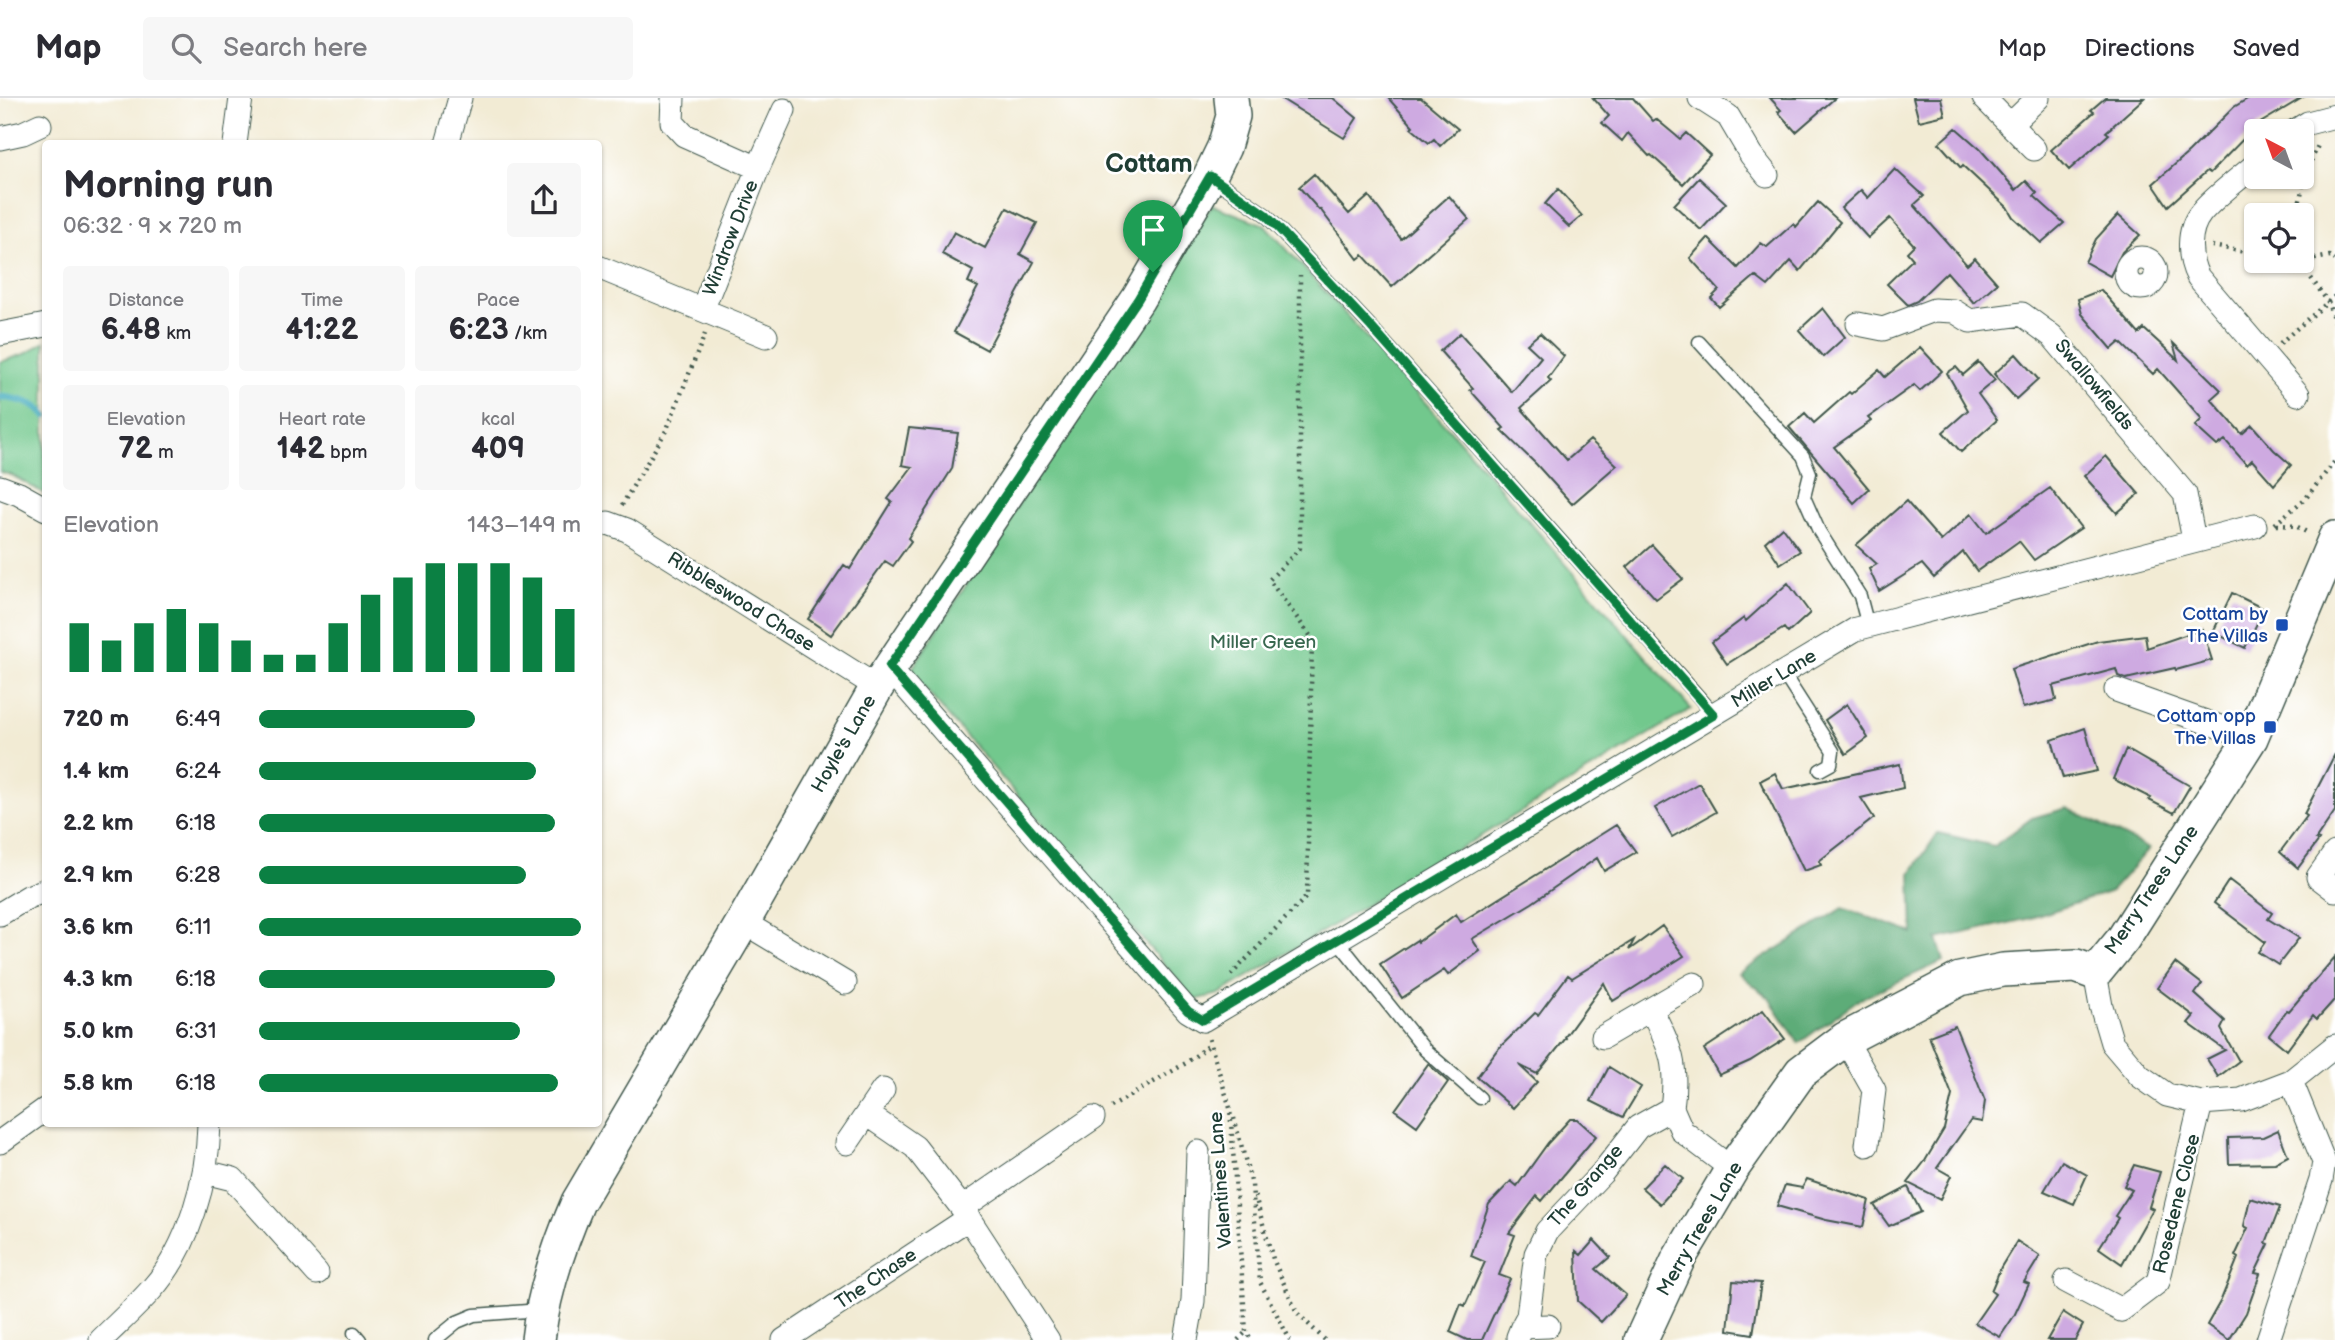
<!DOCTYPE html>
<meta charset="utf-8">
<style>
:root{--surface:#fff;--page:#f7f7f7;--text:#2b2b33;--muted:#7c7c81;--line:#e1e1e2;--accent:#0b8043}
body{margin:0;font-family:"Balsamiq Sans",sans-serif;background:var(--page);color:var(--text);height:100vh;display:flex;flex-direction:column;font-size:26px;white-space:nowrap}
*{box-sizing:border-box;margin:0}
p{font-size:23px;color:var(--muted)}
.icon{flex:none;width:38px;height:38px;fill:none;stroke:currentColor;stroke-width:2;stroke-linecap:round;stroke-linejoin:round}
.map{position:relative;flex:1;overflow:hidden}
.drawer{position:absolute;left:42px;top:42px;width:560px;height:987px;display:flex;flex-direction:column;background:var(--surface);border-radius:7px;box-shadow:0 2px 5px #0004}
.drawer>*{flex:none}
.needle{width:46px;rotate:319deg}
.buttons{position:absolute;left:2244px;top:21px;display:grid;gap:14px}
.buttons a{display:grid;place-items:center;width:70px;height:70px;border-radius:7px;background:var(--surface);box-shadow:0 2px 5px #0004;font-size:35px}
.pin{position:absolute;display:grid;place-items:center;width:60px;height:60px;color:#fff;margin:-72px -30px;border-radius:50% 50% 50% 0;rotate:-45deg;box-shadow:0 0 7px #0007}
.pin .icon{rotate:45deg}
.round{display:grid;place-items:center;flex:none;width:74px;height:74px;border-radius:7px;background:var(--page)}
.headline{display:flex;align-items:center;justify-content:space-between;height:119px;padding:0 21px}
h1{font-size:38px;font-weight:700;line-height:52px}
.stats{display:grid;grid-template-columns:repeat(3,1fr);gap:10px;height:119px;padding:7px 21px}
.stats div{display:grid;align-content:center;border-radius:7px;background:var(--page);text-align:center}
.stats b{font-size:30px;font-weight:700}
.stats small{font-size:19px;font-weight:400}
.stats p{font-size:19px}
.chart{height:196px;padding:14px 21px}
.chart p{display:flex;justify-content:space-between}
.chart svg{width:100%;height:126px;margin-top:7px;stroke:var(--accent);stroke-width:6}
ul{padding:0 21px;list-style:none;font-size:23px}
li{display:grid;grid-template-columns:112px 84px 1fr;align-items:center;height:52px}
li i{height:18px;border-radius:9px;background:var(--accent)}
header{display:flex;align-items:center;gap:42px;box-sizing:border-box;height:98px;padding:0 35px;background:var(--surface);border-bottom:2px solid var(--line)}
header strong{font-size:33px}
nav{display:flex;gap:38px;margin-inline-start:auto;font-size:24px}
.search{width:490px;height:63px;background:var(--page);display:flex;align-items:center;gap:18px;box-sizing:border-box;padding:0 24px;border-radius:7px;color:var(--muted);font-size:26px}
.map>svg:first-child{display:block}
.green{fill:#72c88d;stroke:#488260;stroke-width:2}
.forest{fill:#5dac78;stroke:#3e7456;stroke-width:2}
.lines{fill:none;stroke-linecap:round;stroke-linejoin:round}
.stream{stroke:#3ca9bc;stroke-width:7}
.building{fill:#ceaae1}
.lane-casing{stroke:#3f574c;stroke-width:15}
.street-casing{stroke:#3f574c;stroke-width:25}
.secondary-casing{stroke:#3f574c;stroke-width:36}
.path{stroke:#3f574c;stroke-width:4.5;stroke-dasharray:2 5;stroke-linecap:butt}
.lane{stroke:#fff;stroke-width:12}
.street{stroke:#fff;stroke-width:23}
.secondary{stroke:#fff;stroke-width:33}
.route-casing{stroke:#fff;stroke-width:14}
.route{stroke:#0b8043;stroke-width:9}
.transit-dot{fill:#1a4fb4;stroke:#fff;stroke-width:2.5}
.labels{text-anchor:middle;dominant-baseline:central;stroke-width:5;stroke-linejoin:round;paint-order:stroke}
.street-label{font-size:19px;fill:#1f3d34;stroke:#fff}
.transit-label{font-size:19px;fill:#164399;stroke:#fff;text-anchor:end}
.park-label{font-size:19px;fill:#38674f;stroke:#fff}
.district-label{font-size:26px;font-weight:bold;fill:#1f3d34;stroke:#fff}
</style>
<header>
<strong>Map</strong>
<div class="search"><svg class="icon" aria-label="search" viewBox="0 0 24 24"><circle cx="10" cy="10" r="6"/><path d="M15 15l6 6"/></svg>Search here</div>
<nav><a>Map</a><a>Directions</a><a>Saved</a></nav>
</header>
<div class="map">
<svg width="2335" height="1242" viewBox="0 0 2335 1242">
<rect width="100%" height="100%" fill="#fff"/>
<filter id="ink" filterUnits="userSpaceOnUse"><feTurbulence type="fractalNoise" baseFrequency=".0143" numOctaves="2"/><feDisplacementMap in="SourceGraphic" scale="14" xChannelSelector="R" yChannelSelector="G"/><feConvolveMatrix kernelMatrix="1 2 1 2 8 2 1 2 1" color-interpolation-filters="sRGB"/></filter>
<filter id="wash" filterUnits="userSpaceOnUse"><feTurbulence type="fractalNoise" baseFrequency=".00686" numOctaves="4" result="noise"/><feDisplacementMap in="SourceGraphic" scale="28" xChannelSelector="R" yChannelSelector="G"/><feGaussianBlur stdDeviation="1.57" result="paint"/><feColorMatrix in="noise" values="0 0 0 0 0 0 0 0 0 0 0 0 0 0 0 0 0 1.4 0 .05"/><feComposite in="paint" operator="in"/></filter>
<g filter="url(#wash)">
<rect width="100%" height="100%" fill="#f2ebd4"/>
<path class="green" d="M1212 107 1265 127 1458 341 1691 611 1219 896 1195 902 910 574Z
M45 244V396L11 377 0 374V264L25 256Z"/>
<path class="forest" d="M2067 710 2149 751 2110 794 2031 820 1937 841 1944 863 1859 901 1799 945 1769 900 1739 875 1843 810 1913 835 1911 775 1938 735 1994 748 2032 720Z"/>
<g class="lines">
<path class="stream" d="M0 299C16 301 37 304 46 318"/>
</g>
<g id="blocks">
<path class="building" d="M1280 0H1333L1357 20 1344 40Z
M1388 0H1421L1458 31 1440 48 1434 41 1429 45 1411 30 1413 28Z
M1593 0H1633L1653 23 1656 21 1680 41 1686 35 1710 57 1683 86 1651 57 1649 58 1628 35 1622 43 1602 25 1609 18Z
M1770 0H1835L1796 34 1778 14 1781 12Z
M1913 0H1941L1945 17 1919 23Z
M2105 0H2144L2106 34 2109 36 2069 72 2051 52 2094 14 2091 12Z
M2249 0H2302L2257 27 2210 75 2207 73 2168 108 2153 86 2189 54 2234 9Z
M1956 30 1980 51 2016 92 2026 83 2037 95 2034 98 2064 125 2041 145 2013 119 2007 109 1963 68 1961 70 1939 45Z
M1895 71 1924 98 1914 107 1967 167 1975 160 1997 185 1974 205 1947 174 1917 203 1908 207 1887 186 1913 161 1907 154 1914 147 1890 120 1868 140 1841 110 1861 92 1868 100Z
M1314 76 1349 116 1369 98 1401 141 1449 98 1469 121 1392 189 1363 157 1358 161 1320 111 1319 112 1299 89Z
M1699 80 1726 105 1701 132 1674 107Z
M1558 91 1582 118 1569 129 1545 106Z
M1818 104 1840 124 1800 173 1791 163 1768 188 1755 178 1719 209 1711 200 1719 192 1690 160 1708 140 1738 170 1761 145 1767 149 1793 126 1796 129Z
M1007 110 1037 125 1020 156 1034 164 987 252 954 234 978 189 968 184 973 173 942 156 954 134 985 150Z
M2118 117 2140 137 2122 154 2110 178 2085 164 2096 141Z
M2101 192 2139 236 2144 231 2178 262 2173 245 2221 292 2211 301 2242 336 2252 327 2274 352 2291 367 2274 387 2252 362 2247 367 2225 342 2217 348 2195 328 2202 321 2158 271 2153 276 2120 244 2112 251 2082 216 2078 201Z
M1823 210 1845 239 1823 259 1799 232Z
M1460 235 1512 294 1541 259 1527 246 1540 235 1564 258 1548 280 1551 283 1521 310 1567 362 1590 342 1617 367 1572 406 1536 366 1501 332 1504 330 1470 292 1473 290 1440 253Z
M1920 249 1942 273 1920 293 1914 287 1868 320 1871 323 1834 349 1869 391 1854 405 1789 329 1805 315 1814 325 1849 294 1851 296 1879 272 1885 279Z
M2016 256 2038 281 2016 301 1994 276Z
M1978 264 1995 282 1978 296 1997 322 1961 354 1943 334 1968 312 1947 275 1956 269 1963 277Z
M909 330 958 335 952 371 908 440 911 443 893 468 885 463 831 537 808 521 844 467 850 471 892 404 888 401 912 369 902 367Z
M2106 358 2139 396 2117 415 2084 378Z
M2050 390 2081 430 2034 462 2019 443 1977 473 1963 454 1934 480 1922 466 1879 493 1869 471 1877 466 1856 447 1906 403 1941 443 1971 416 1986 435Z
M1782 429 1800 453 1780 466 1765 444Z
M1652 447 1683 481 1656 501 1627 469Z
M1788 485 1810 515 1788 535 1784 530 1727 566 1712 544 1744 520 1746 523Z
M2232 495 2264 511 2245 550 2213 534Z
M2202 531 2212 562 2176 572 2175 570 2126 581 2118 578 2116 571 2053 588 2056 602 2023 610 2011 571 2098 543 2145 537 2147 550Z
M1847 606 1868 640 1846 656 1825 622Z
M2085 630 2097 673 2063 680 2052 642Z
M2126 651 2190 688 2174 715 2149 702 2151 700 2113 681Z
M2335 656V713L2316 741 2319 742 2298 770 2280 754 2307 718 2304 716Z
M1900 666 1903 690 1861 700 1874 720 1819 763 1821 767 1804 773 1760 683 1775 675 1783 691Z
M1699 685 1716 714 1672 739 1655 710Z
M1616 727 1636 754 1604 773 1597 760 1532 805 1472 841 1480 853 1448 877 1444 872 1402 900 1380 866 1417 842 1418 844 1456 816 1461 824Z
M2229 782 2272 815 2268 821 2299 840 2278 867 2258 854 2265 844 2214 805Z
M1662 828 1684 858 1613 903 1604 885 1565 939 1566 940 1537 976 1519 967 1537 984 1513 1010 1477 979 1497 952 1535 915 1538 917 1568 877 1572 880 1634 842 1629 852Z
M2335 859V901L2317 921 2313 917 2287 952 2269 937 2287 912 2289 913Z
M2175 865 2202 886 2195 896 2225 923 2221 931 2239 963 2218 979 2207 961 2225 952 2188 925 2194 918 2157 890Z
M1763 912 1785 941 1750 963 1719 977 1704 951Z
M1955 928 1985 1003 1982 1024 1971 1022 1937 1070 1951 1078 1940 1101 1908 1085 1925 1063 1944 1031 1952 997 1929 938Z
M1428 966 1448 984 1417 1028 1395 1012Z
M1609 969 1641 989 1623 1019 1591 1003Z
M1570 1021H1577L1596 1038 1542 1103 1537 1098 1509 1135 1515 1137 1499 1177 1510 1181 1482 1242H1467L1450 1234 1461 1206 1465 1208 1485 1164 1471 1158 1489 1106 1511 1083 1517 1088 1548 1045Z
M2278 1032 2288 1058 2275 1065 2229 1066 2228 1040 2263 1039Z
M2062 1063 2087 1077 2074 1106 2044 1093Z
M1665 1066 1683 1081 1660 1106 1642 1090Z
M2134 1067 2160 1074 2149 1109 2153 1111 2122 1166 2099 1150 2118 1120 2115 1118 2132 1092 2124 1088Z
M1807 1081 1869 1102 1863 1129 1826 1122 1777 1108 1785 1087 1802 1090Z
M1908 1089 1921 1114 1889 1128 1874 1107Z
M2250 1100 2280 1109 2266 1145 2269 1146 2255 1175 2260 1176 2246 1215 2229 1242 2207 1227 2221 1202 2238 1160 2235 1158 2248 1130 2244 1128Z
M1594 1142 1610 1159 1596 1171 1626 1197 1601 1224 1578 1203 1576 1153 1581 1157Z
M2017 1143 2040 1158 2024 1184 2029 1186 2014 1218 2000 1239 1975 1225 1995 1196 1991 1193 2001 1169Z
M1733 1183 1761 1185 1753 1236 1728 1232Z
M2063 1214 2083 1227 2075 1242H2047Z"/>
</g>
</g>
<g filter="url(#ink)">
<use href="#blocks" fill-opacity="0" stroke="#3f574c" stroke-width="2"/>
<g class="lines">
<g class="lane-casing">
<path id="lane" d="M1210 78 1266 117 1371 229 1714 616
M1699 244 1803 358 1810 375 1804 399 1819 433 1860 498 1868 528
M1783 575 1833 653 1831 666 1820 672
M1337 842 1425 952 1480 1000
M354 1235 360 1242
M435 1242 457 1224 474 1217 541 1212"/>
</g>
<g class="street-casing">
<path id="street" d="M673 0 672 24 684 37 758 70
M1700 0 1728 18 1751 57 1767 77
M1984 0 2034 51
M2010 27 2038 0
M2295 33 2308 25 2335 18
M0 40 23 35 40 27
M235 46 241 0
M447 46 460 0
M2256 66C2239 81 2215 98 2201 115 2187 132 2188 160 2198 179L2298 296
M2126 175a15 15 0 1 1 30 0a15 15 0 1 1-30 0Z
M598 169 766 238
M703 210 758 70 784 12
M1858 226 1883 231 1934 212 1954 213 1970 223 2022 216 2052 238 2185 396 2194 442
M0 236 46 227
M0 389 19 396 46 411
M598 427 608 425 627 432 877 589
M889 570 1188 913 1203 922 1856 531 2255 428
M2116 592 2251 640
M2335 755 2318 779 2335 792
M0 816 28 799 46 792
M743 824 845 885
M2095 875 2101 908 2112 945 2140 978 2167 997 2201 1005 2241 1002 2291 983 2335 948
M1603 939 1694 886
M1845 941 1874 992 1867 1047
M1672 1010 1682 1033 1732 1071
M867 1016 915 1049 962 1110 1048 1242
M0 1044 46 1011
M847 1045 883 992
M205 1074 233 1081 317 1175
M962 1110 1093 1020
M2066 1183 2121 1212 2158 1184 2201 1005
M1522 1229 1528 1218 1536 1156 1547 1133 1602 1075 1638 1029 1672 1010C1678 966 1671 951 1652 913
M1518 1239 1522 1229 1548 1228
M101 1242C117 1226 135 1210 151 1192 189 1150 208 1081 209 1026
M784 1242 969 1120
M1186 1242 1193 1203 1198 1054
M2268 1242 2321 1082 2324 1064 2291 983"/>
</g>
<g class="secondary-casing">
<path id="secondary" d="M538 1242C543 1195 559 1148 578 1104L743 824 877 589 1138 201 1210 78 1224 49 1233 18 1231 0
M1641 1242 1678 1162 1732 1071 1801 974 1845 941 1960 881 2003 872 2076 868 2095 875 2123 841 2251 640 2335 440"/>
</g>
<path class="path" d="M2297 117 2305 77 2319 45
M2212 148 2256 156
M2294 163 2300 164 2330 158 2335 162
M2299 163 2328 204 2335 227
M2280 245 2335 198
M622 407 667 331 705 236
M2275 426 2306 400 2335 363
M2277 427 2296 428 2308 435
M1231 877 1307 798 1312 540 1269 482 1300 450V177
M1209 941 1230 1010 1246 1234 1252 1242
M1111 1009 1186 965 1211 946
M1234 1020 1252 1087 1260 1184 1290 1242
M1255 1098 1273 1161 1297 1215 1325 1242
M1238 1242 1246 1234"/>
<use href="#lane" class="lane"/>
<use href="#street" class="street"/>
<use href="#secondary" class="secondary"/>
</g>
</g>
<g class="lines" filter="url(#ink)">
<g class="route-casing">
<path id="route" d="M1210 78 1266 117 1371 229 1714 617 1203 922 1188 913 889 569 1138 201Z"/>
</g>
<use href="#route" class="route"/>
</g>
<g class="transit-dot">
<rect x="2275" y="520" width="14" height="14" rx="3.5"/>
<rect x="2263" y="622" width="14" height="14" rx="3.5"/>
</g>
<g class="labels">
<g class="street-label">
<text transform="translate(731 140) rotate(-69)">Windrow Drive</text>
<text transform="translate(2094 287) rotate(50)">Swallowfields</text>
<text transform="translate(741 504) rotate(32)">Ribbleswood Chase</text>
<text transform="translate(1774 581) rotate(-31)">Miller Lane</text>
<text transform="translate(844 646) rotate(-60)">Hoyle's Lane</text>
<text transform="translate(2152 792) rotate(-56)">Merry Trees Lane</text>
<text transform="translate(1221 1082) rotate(-94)">Valentines Lane</text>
<text transform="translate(1586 1088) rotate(-49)">The Grange</text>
<text transform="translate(2177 1106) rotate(-76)">Rosedene Close</text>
<text transform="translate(1700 1131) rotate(-60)">Merry Trees Lane</text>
<text transform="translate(876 1181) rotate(-34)">The Chase</text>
</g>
<g class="transit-label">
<text x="2268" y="516">Cottam by<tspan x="2268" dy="22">The Villas</tspan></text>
<text x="2256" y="618">Cottam opp<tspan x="2256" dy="22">The Villas</tspan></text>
</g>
<g class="park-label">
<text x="1263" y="544">Miller Green</text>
</g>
<g class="district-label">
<text x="1149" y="66">Cottam</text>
</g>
</g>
</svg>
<div class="buttons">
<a><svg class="needle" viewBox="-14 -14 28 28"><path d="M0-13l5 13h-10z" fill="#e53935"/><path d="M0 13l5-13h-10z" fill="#7c7c81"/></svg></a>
<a><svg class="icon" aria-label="locate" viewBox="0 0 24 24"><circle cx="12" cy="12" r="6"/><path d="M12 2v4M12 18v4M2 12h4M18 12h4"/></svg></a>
</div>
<div class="pin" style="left:1153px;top:174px;background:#1e9e55"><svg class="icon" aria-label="arrive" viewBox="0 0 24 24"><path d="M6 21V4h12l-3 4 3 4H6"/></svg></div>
<section class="drawer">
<div class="headline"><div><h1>Morning run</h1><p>06:32 · 9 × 720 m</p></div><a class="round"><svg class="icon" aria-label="share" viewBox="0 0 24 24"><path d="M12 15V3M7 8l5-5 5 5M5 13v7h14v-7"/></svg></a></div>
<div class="stats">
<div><p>Distance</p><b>6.48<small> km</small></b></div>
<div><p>Time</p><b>41:22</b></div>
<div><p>Pace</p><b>6:23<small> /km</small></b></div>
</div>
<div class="stats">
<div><p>Elevation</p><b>72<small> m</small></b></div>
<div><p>Heart rate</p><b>142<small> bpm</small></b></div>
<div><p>kcal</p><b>409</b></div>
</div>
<div class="chart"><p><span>Elevation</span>143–149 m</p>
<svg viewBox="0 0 160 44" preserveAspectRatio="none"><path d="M5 44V27M15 44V33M25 44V27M35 44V22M45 44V27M55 44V33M65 44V38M75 44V38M85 44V27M95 44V17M105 44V11M115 44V6M125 44V6M135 44V6M145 44V11M155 44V22"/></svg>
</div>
<ul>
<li><b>720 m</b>6:49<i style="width:67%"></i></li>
<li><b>1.4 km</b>6:24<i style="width:86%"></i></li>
<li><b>2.2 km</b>6:18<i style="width:92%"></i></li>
<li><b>2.9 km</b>6:28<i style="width:83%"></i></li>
<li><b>3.6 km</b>6:11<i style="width:100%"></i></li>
<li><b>4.3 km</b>6:18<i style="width:92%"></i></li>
<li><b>5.0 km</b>6:31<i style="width:81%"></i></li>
<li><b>5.8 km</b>6:18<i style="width:93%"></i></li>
</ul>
</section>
</div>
